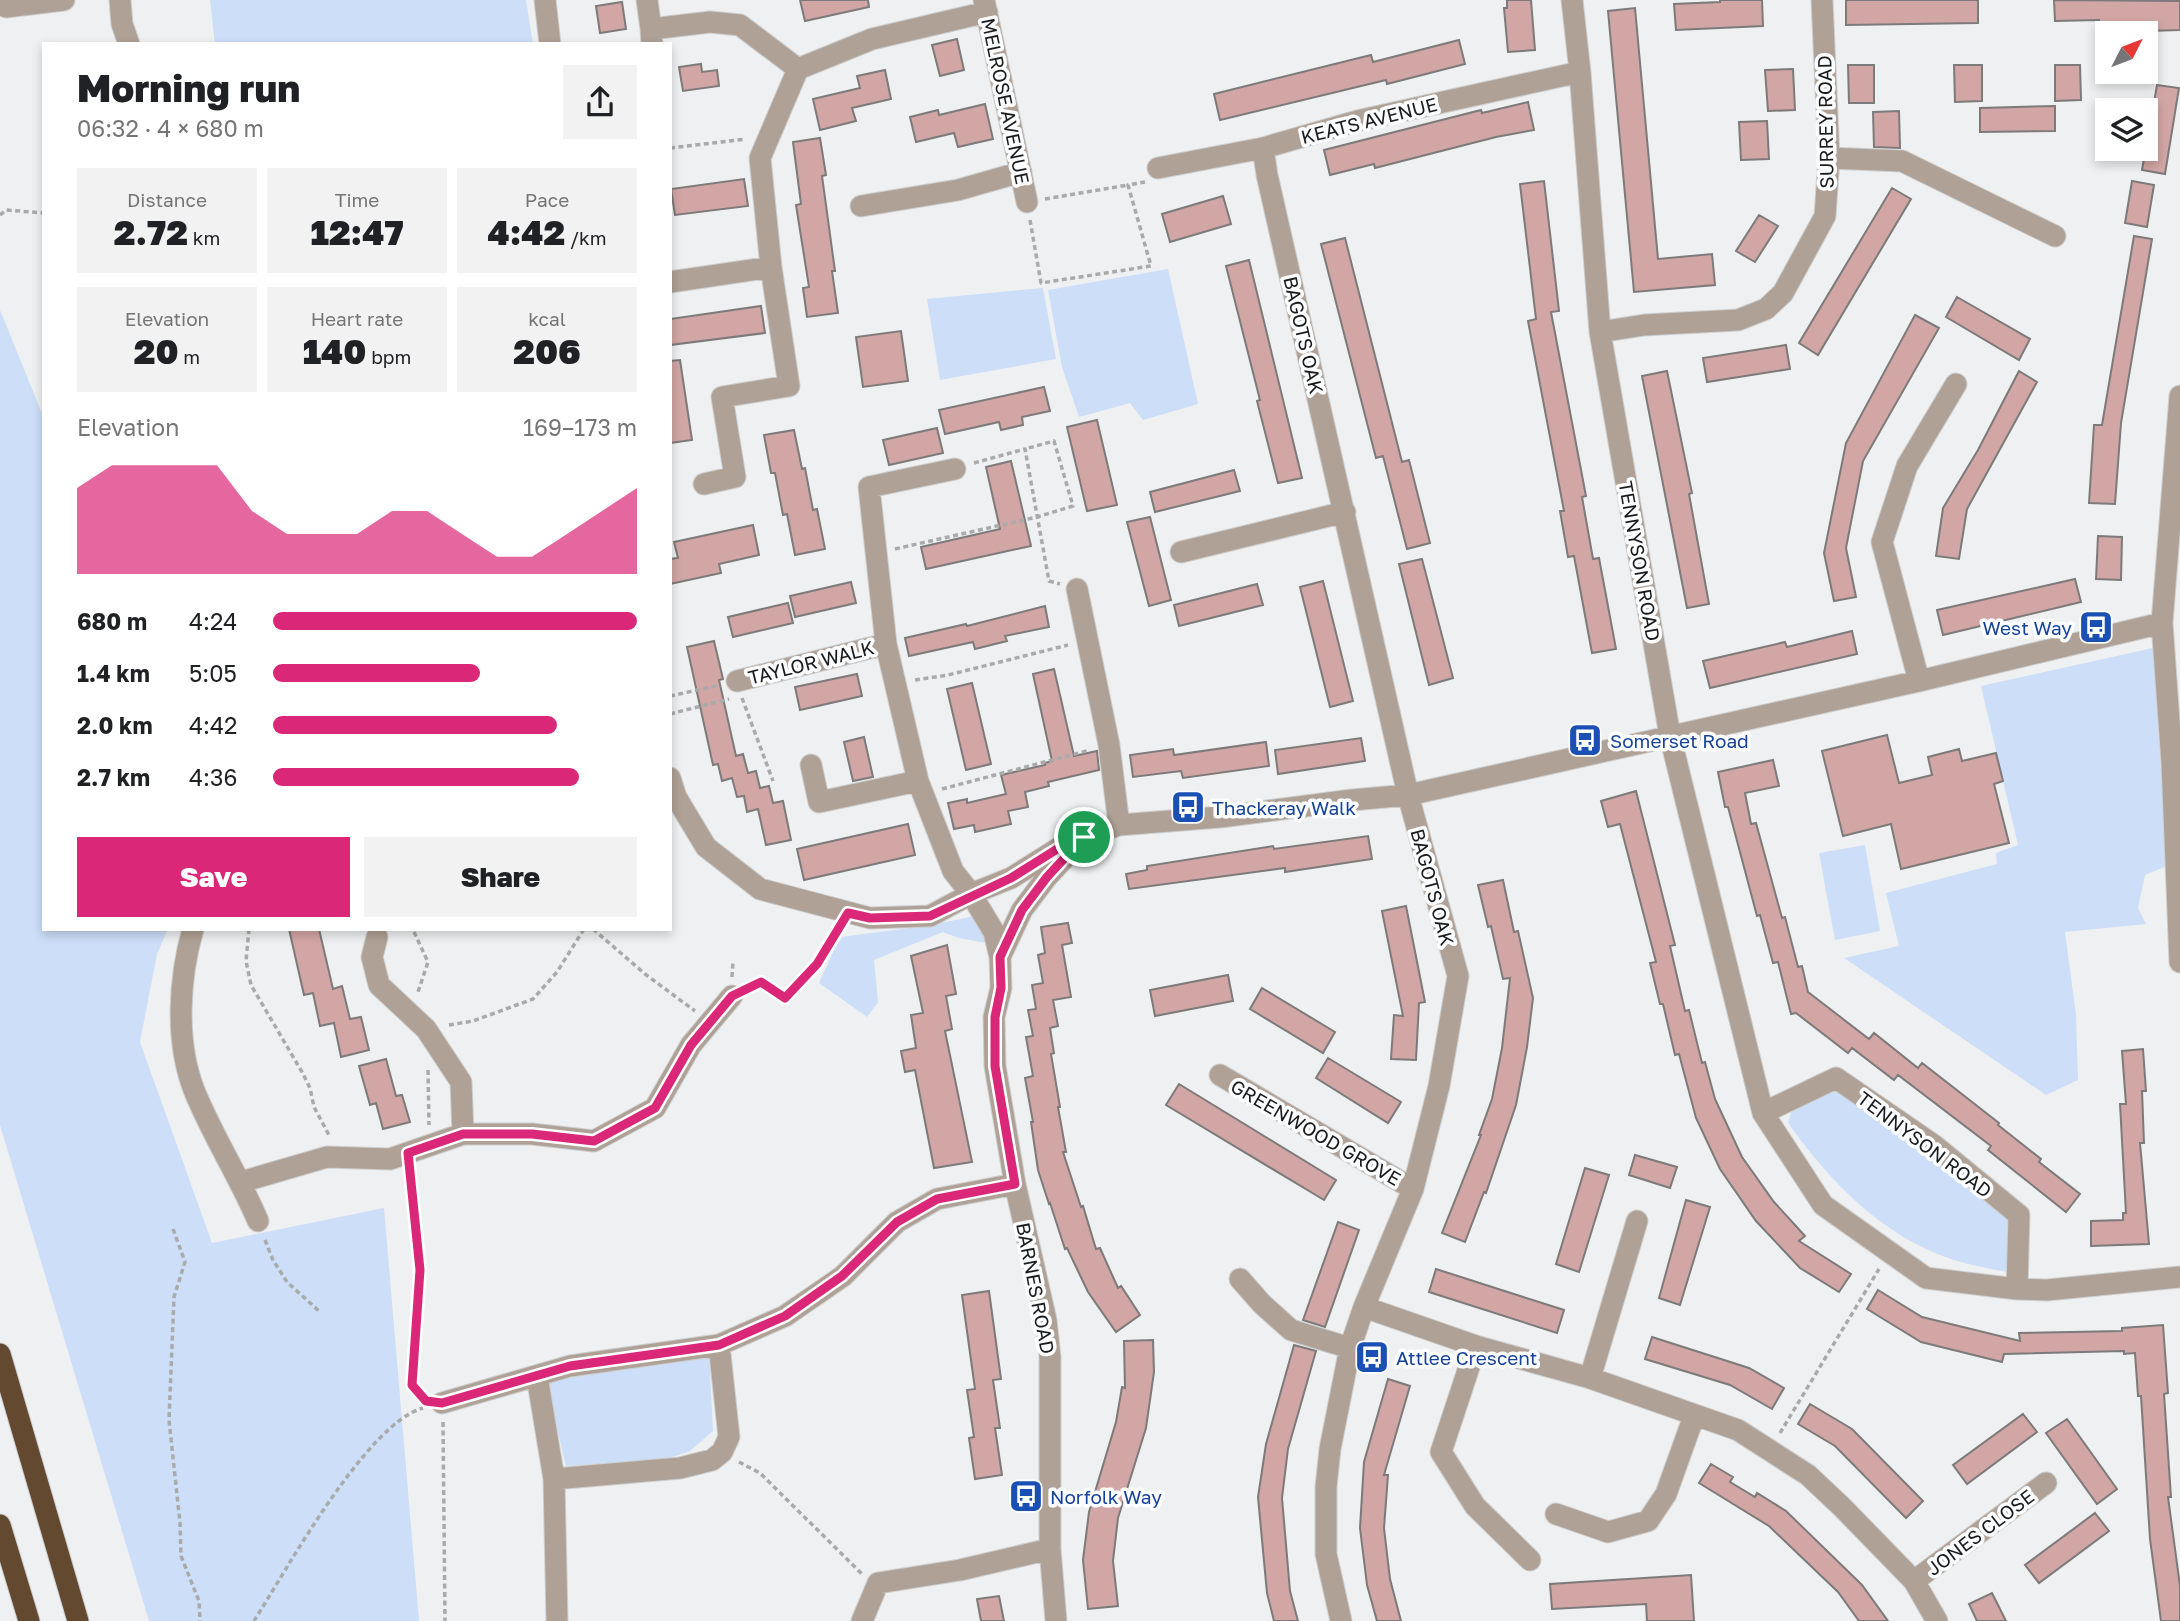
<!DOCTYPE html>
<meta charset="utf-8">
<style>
:root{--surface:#fff;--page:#f2f2f2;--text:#202124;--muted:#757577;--accent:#db2777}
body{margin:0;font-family:"Golos Text",sans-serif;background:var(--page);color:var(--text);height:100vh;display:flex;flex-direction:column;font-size:26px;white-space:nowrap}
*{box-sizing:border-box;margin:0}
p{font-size:23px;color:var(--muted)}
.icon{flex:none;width:38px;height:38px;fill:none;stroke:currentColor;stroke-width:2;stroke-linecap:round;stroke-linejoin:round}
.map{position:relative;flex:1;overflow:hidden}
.panel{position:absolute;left:42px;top:42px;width:630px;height:889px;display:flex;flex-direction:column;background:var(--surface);border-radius:0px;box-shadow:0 4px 10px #0003}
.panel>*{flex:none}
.needle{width:46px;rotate:48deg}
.fabs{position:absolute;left:2095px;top:21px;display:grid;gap:14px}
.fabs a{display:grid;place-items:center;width:63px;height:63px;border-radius:0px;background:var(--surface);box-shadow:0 4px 10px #0003;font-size:35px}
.pin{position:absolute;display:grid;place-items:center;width:60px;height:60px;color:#fff;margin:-30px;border:4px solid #fff;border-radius:50%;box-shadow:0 2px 7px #0007}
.round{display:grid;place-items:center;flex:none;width:74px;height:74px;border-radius:0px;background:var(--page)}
.headline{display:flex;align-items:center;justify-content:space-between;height:119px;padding:0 35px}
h1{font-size:38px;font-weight:800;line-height:52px}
.stats{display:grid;grid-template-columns:repeat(3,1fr);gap:10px;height:119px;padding:7px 35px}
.stats div{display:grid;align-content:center;border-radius:0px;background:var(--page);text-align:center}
.stats b{font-size:35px;font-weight:800}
.stats small{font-size:19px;font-weight:400}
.stats p{font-size:19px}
.chart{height:196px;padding:14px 35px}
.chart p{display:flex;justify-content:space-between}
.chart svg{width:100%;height:126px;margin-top:7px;fill:var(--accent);opacity:.7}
.cta{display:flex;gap:14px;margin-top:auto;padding:14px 35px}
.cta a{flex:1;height:80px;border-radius:0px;background:var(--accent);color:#fff;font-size:28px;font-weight:800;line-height:80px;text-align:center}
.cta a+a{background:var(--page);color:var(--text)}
ul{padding:0 35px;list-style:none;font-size:23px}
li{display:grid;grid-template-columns:112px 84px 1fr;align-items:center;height:52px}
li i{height:18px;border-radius:9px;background:var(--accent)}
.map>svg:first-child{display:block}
.green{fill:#ccdef8}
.building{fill:#d2a6a4;stroke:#7c7a7a;stroke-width:2}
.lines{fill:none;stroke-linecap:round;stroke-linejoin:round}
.minor-casing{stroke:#cdcecf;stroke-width:23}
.highway-casing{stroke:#cdcecf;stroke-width:23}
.path{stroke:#a9aaaa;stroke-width:3.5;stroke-dasharray:5 3.5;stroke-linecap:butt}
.minor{stroke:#afa195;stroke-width:21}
.highway{stroke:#644931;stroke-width:21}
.route-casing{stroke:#fff;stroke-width:14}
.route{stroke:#db2777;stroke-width:9}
.labels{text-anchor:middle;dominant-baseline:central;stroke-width:7;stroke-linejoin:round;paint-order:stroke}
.street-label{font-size:19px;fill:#1b1b1b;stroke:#fcfdff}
.transit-label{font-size:19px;fill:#164399;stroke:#fcfdff;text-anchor:start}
</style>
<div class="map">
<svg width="2180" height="1621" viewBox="0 0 2180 1621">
<rect width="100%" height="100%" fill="#eff0f1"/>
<path class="green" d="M210 0H526L533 44H215Z
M1168 269 1198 404 1143 420 1130 403 1079 417 1062 367 1048 290Z
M1043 288 1056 359 940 380 927 299Z
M0 310 43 416 44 425V929H168L157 954 140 1042 212 1243 384 1208 419 1621H149L0 1125Z
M2153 648 2167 866 2145 875 2138 908 2146 924 2065 932 2076 1015 2078 1080 2046 1095 1844 958 1899 946 1886 893 1997 864 1996 853 2018 845 1981 686Z
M1865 845 1880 931 1835 940 1819 853Z
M980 915 992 944 959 938 943 932 874 960 878 1002 867 1017 819 983 840 937 926 926Z
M1833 1089 1931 1150 2013 1218 2012 1273C1993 1269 1973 1266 1954 1260 1883 1237 1831 1183 1788 1123L1792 1109Z
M709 1354 713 1431 690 1451 663 1460 566 1466 546 1382Z"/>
<path class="building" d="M800 0H868L869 7 805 21Z
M1507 0H1531L1535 50 1508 52 1504 8H1507Z
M1720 0H1762L1763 26 1676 30 1674 4 1720 2Z
M1846 0H1978V23L1846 25Z
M2054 0 2180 1V30L2149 31 2148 26 2100 28 2099 20 2055 21Z
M622 2 626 29 600 33 596 6Z
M1635 8 1658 259 1712 254 1715 285 1634 292 1608 11Z
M957 39 964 70 940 76 932 45Z
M1459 40 1465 64 1387 84 1386 80 1220 120 1214 94 1371 55 1373 62Z
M701 64 702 72 717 70 719 86 683 91 679 67Z
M1848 65H1874V103H1849Z
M1954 65H1982V101L1955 102Z
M2055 65H2080L2081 100 2055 101Z
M1793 69 1795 110 1768 111 1765 70Z
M885 70 891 99 852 108 856 121 820 130 813 99 860 88 857 76Z
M2157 85 2179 88 2165 174 2142 170Z
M1528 102 1534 130 1496 137 1375 168 1374 164 1330 175 1324 150 1481 110 1482 113Z
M985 104 993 139 958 147 954 133 916 142 910 117 938 110 939 115Z
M2055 106V131L1980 132V108Z
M1899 111 1900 148 1874 147 1873 112Z
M1767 121 1769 159 1741 160 1739 122Z
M820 138 826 175 822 176 835 271H832L838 313 807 317 803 288 809 287 796 205 801 204 793 142Z
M744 179 748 206 675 215 671 189Z
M1544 181 1559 311 1551 312 1586 496 1582 497 1593 559 1599 558 1616 649 1592 653 1574 556 1568 557 1560 511H1564L1528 321 1536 319 1520 184Z
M2132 181 2154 185 2147 227 2125 223Z
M1892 188 1911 199 1818 355 1799 343Z
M1223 196 1231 224 1170 242 1162 214Z
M1759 215 1778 226 1755 262 1736 251Z
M2134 236 2152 239 2121 423 2115 504 2089 503 2094 425H2102Z
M1345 238 1402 462 1409 460 1430 543 1407 549 1383 456 1376 458 1321 244Z
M1249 260 1302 478 1278 483 1257 401 1260 400 1226 266Z
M1957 297 2030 339 2019 360 1946 317Z
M761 306 765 333 670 345V319Z
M1915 315 1939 328 1863 461 1846 548 1856 597 1834 601 1824 553 1846 443Z
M901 331 908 381 863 387 856 337Z
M1786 345 1790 369 1707 382 1703 358Z
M680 360 692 440 670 443V361Z
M1667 371 1692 493 1689 494 1709 604 1687 608 1642 376Z
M2019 371 2037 382 1967 509 1959 559 1936 556 1943 508 1978 450Z
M1044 387 1050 411 1022 417 1023 425 1001 430 999 422 945 434 939 410Z
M1097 420 1117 505 1087 511 1067 427Z
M937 428 943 453 889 465 883 440Z
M794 430 802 469 805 468 813 510 817 509 825 549 795 555 787 514 783 515 775 473H771L764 435Z
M1011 461 1031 546 926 569 921 547 1000 529 986 467Z
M1234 470 1240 491 1155 512 1150 492Z
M1150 517 1171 600 1149 606 1127 522Z
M753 525 759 555 719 564 721 573 670 584V559L678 558 674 542Z
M2098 536 2122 537 2121 580 2096 579Z
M1422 559 1453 678 1429 685 1399 564Z
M2075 579 2081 602 1943 635 1937 610Z
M1323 581 1353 701 1330 707 1300 587Z
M851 582 856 603 795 617 790 596Z
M1257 584 1263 605 1179 626 1174 605Z
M788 603 793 623 733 637 728 617Z
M1045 606 1049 627 1005 636 1007 641 975 649 973 642 909 656 905 638 966 624 967 626Z
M1852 631 1857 654 1710 688 1703 661 1785 642 1787 647Z
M714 641 723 679 719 680 736 756 743 754 748 773 756 771 760 788 769 786 773 803 783 801 791 840 766 845 758 809 747 812 744 796 737 797 732 778 722 781 718 764 713 765 687 647Z
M1054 669 1074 756 1097 751 1099 770 1048 782 1049 786 1025 792 1028 807 1008 811 1011 824 975 832 974 825 954 829 948 803 967 799V803L1006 794 1001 775 1045 765V763L1052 761 1033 674Z
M857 674 862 696 800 710 795 687Z
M972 683 991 764 966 770 947 689Z
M1887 735 1899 783 1932 775 1928 757 1959 749 1962 761 1996 753 2003 781 1994 784 2009 843 1901 869 1891 824 1843 836 1822 751Z
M864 737 873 777 853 781 844 742Z
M1361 738 1365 761 1278 774 1275 750Z
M1266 742 1269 766 1183 778 1181 771 1133 777 1130 755 1173 749 1174 755Z
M1773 760 1779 786 1745 793 1751 824 1756 823 1782 918 1785 917 1798 967 1802 966 1808 992 1869 1039 1874 1033 1918 1068 1922 1063 1999 1123 1998 1125 2041 1159 2039 1162 2080 1194 2066 1212 1988 1150 1991 1146 1898 1075 1894 1080 1852 1048 1848 1053 1796 1013 1791 1014 1778 962 1773 963 1760 915 1757 916 1728 807H1725L1718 772Z
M1636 791 1675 945 1670 946 1685 1011 1689 1010 1702 1063 1705 1062 1715 1099 1742 1157 1774 1202 1805 1236 1799 1241 1851 1274 1839 1292 1800 1268 1756 1221 1720 1169 1696 1118 1679 1054 1675 1055 1663 1004H1660L1650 963 1656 962 1620 824 1608 827 1601 801Z
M908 824 915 855 804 880 797 849Z
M1368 836 1372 859 1285 872V868L1129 889 1126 874 1147 870V866L1273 846 1274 849Z
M1503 880 1514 932 1518 931 1533 998 1527 1047 1516 1105 1486 1193 1484 1192 1465 1242 1442 1233 1481 1135H1479L1492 1099 1502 1048 1510 978 1503 979 1491 926 1488 927 1478 885Z
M1406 906 1425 1002 1419 1003 1416 1060 1391 1059 1394 1015 1403 1016 1382 911Z
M1068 923 1072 943 1062 945 1071 997 1053 1000 1058 1026 1050 1028 1054 1053 1051 1054 1060 1107H1058L1066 1152H1063L1081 1207 1083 1206 1096 1249 1100 1248 1118 1288 1121 1286 1140 1315 1116 1332 1088 1292 1067 1248 1065 1249 1050 1203 1049 1204 1038 1170 1031 1122H1033L1025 1078 1033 1076 1026 1037 1033 1036 1028 1010 1036 1009 1032 985 1043 983 1038 955 1045 953 1041 927Z
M289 929H319L333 989 342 986 350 1019 361 1017 369 1050 341 1057 334 1023 320 1026 313 993 304 995Z
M947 945 956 994 946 996 952 1029 945 1031 972 1162 934 1168 915 1070 905 1072 901 1051 916 1048 911 1015 923 1013 911 956Z
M1228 975 1233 1001 1155 1016 1150 990Z
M1262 988 1335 1032 1323 1053 1250 1009Z
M2143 1049 2146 1091H2142L2144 1143H2140L2149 1244 2091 1246V1221L2123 1220V1213H2126L2120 1104H2126L2122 1051Z
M1328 1058 1401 1102 1388 1123 1316 1078Z
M386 1059 396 1096 402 1095 410 1122 383 1129 376 1103 370 1105 359 1066Z
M1179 1084 1336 1180 1324 1200 1166 1105Z
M1635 1155 1677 1167 1670 1188 1629 1175Z
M1585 1168 1609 1175 1579 1272 1556 1264Z
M1686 1200 1710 1207 1680 1305 1659 1298Z
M1338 1222 1359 1230 1325 1327 1303 1320Z
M1436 1269 1564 1310 1557 1333 1429 1292Z
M1878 1290 1922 1317 2020 1341 2019 1333 2122 1331V1328L2163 1325 2168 1393 2164 1394 2171 1497H2168L2180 1586V1621H2161L2150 1539 2141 1396H2138L2135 1353 2124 1354V1351L2004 1354 2002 1362 1921 1342 1867 1309Z
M989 1291 1001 1379 993 1380 1000 1428H995L1002 1475 975 1479 969 1438 974 1437 967 1390 975 1389 962 1295Z
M1652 1337 1749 1368 1784 1388 1772 1409 1730 1385 1645 1359Z
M1153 1340 1154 1372 1146 1428 1118 1518 1113 1561 1118 1606 1088 1609 1083 1560 1089 1512 1116 1422 1122 1387 1125 1388 1124 1341Z
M1294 1345 1316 1351 1288 1449 1282 1498 1290 1591 1298 1621H1274L1267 1593 1258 1497 1266 1444Z
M1388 1379 1410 1386 1384 1475H1388L1384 1528 1390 1579 1401 1621H1377L1367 1585 1360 1528 1364 1462Z
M1810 1404 1852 1429 1923 1501 1906 1518 1835 1446 1798 1424Z
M2023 1414 2037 1432 1967 1484 1953 1465Z
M2067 1419 2117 1489 2097 1504 2046 1433Z
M1711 1464 1733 1477 1730 1482 1755 1497 1757 1493 1786 1511 1862 1585 1888 1621H1859L1838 1592 1769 1526 1699 1483Z
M2095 1513 2109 1531 2039 1583 2025 1565Z
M1691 1575 1694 1621H1647L1646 1604 1552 1609 1550 1584Z
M1992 1593 2006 1621H1977L1969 1604Z
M999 1596 1004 1621H981L977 1599Z"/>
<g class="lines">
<g class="minor-casing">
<path id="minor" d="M120 0 122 24 129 44
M545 0 550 44
M647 0 651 29
M984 0 1027 202
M1572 0 1580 72 1600 332 1670 736 1763 1113 1823 1205 1926 1278 2017 1289 2047 1290 2180 1277
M6 7 64 0
M652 44 651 29 710 22 740 25 798 69
M1263 148 1267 175 1408 795 1458 976 1439 1086 1413 1189 1364 1307 1350 1348 1330 1449 1326 1487V1554L1341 1621
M1829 158 1902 161 2055 236
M1158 168 1263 148 1357 121 1580 72
M861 206 958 190 1021 172
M771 267 760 158 798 69 872 39 987 12
M670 282 771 267 789 386 722 397 735 477 704 484
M1600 332 1644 325 1738 320 1766 309 1783 293 1825 216 1829 158 1822 0
M2180 396 2162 623 2172 763 2180 962
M955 469 869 487 886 644 918 781 953 871 971 894 994 932 1000 957 1001 988 994 1017 995 1066 1015 1184 1046 1320 1050 1357V1549L1056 1621
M1181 552 1345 512
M1077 589 1109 745 1119 825
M737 681 886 644
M1919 681 1882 542 1907 466 1956 384
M811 765 819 802 918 781
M670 778 676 797 706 847 760 889 870 918 930 916 971 894 1011 878 1062 846 1119 825 1220 817 1352 800 1408 795 1919 681 2162 623
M193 929C179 978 175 1041 194 1090 212 1135 239 1176 258 1221
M377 937 372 957 379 985 426 1029 461 1082 463 1134
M1000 957 1022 910 1047 877 1075 847
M1220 1075 1413 1189
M1763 1113 1836 1078 1935 1146 2019 1215 2017 1289
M241 1182 327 1157 390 1159 463 1134H532L594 1141 655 1108 691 1045 732 996
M1240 1279 1262 1304 1291 1330 1350 1348
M1364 1307 1476 1346 1590 1378 1738 1430 1808 1475 1842 1507 1914 1581 1937 1621
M1476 1346 1441 1452 1475 1506 1530 1560
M537 1376 554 1479 680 1468 712 1460 722 1452 729 1437 719 1345
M1590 1378 1637 1221
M442 1403 570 1366 719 1345 785 1316 843 1276 897 1222 937 1199 1015 1184
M554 1479 557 1621
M1556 1514 1608 1532 1648 1521 1666 1494 1694 1416
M1914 1581 2046 1483
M862 1621 878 1583 960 1570 1050 1549"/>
</g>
<g class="highway-casing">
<path id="highway" d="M0 1354 78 1621
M0 1525 29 1621"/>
</g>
<path class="path" d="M670 148 746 139
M1045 199 1128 185
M0 215 6 210 44 213
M1030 220 1041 283 1151 266 1128 185 1145 182
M974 463 1025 449 1049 581 1060 584
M895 549 1037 517 1073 506 1054 441 1025 449
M915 680 948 675 1068 645
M670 696 720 685
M742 698 773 781
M670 714 729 699
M942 789 1090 750
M249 929 246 961 251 985 302 1072 310 1088 314 1107 330 1137
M593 929 645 974 695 1011
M414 932 428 962 417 995
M732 977 733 961
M751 987 761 982 785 998 817 964 839 929
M449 1025 473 1021 533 999 557 972 584 929
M428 1070 429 1125
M410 1172 420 1270 412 1385 423 1397
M173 1229 185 1262 174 1297 169 1420 180 1523 181 1556 199 1601 200 1621
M265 1240 273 1260 287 1282 320 1312
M443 1422 445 1621
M1780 1433 1879 1269
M739 1462 760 1473 862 1574
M254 1621C287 1569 367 1423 423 1408"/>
<use href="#minor" class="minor"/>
<use href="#highway" class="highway"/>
</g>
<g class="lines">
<g class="route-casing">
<path id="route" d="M1084 837 1047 877 1022 910 1000 957 1001 988 995 1017V1066L1015 1184 937 1199 897 1222 842 1276 785 1316 719 1345 570 1366 442 1403 426 1401 412 1385 420 1270 408 1153 463 1134H532L594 1141 655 1108 691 1045 732 996 761 982 785 998 817 964 848 913 870 918 930 916 1011 878 1062 846Z"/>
</g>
<use href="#route" class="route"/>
</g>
<defs>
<g id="bus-square" transform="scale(1.75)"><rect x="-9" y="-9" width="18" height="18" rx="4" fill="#1a4fb4" stroke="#fcfdff"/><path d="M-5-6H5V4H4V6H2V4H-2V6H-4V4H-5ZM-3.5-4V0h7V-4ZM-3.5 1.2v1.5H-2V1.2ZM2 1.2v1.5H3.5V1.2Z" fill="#fff"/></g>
</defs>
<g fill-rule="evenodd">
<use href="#bus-square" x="2096" y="627"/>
<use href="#bus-square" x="1585" y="740"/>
<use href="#bus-square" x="1188" y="807"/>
<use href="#bus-square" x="1372" y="1357"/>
<use href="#bus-square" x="1026" y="1496"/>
</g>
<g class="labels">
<g class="street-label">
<text transform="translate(1006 101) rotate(78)">MELROSE AVENUE</text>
<text transform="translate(1369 120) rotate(-14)">KEATS AVENUE</text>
<text transform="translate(1825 122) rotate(-91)">SURREY ROAD</text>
<text transform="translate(1304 335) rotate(77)">BAGOTS OAK</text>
<text transform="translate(1640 561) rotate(80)">TENNYSON ROAD</text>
<text transform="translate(811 662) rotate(-14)">TAYLOR WALK</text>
<text transform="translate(1433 887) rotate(75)">BAGOTS OAK</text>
<text transform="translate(1316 1132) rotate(30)">GREENWOOD GROVE</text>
<text transform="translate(1925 1144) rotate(37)">TENNYSON ROAD</text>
<text transform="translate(1036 1288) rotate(79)">BARNES ROAD</text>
<text transform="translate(1980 1532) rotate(-37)">JONES CLOSE</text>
</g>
<g class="transit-label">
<text x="2072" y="627" text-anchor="end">West Way</text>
<text x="1610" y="740">Somerset Road</text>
<text x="1212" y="807">Thackeray Walk</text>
<text x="1396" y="1357">Attlee Crescent</text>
<text x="1050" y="1496">Norfolk Way</text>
</g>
</g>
</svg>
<div class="fabs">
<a><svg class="needle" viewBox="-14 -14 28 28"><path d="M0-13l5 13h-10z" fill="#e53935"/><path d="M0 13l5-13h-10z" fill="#757577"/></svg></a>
<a><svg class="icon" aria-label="layers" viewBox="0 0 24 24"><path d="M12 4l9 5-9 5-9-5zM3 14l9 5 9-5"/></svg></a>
</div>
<div class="pin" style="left:1084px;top:837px;background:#1e9e55"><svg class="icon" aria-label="arrive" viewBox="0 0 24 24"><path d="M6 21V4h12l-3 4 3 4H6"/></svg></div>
<section class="panel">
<div class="headline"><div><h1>Morning run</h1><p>06:32 · 4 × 680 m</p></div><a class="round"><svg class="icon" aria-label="share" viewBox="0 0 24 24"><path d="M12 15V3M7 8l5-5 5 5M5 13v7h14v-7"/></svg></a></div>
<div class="stats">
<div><p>Distance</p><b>2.72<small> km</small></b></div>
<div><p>Time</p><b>12:47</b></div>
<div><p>Pace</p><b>4:42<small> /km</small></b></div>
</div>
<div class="stats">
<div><p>Elevation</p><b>20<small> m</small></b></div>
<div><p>Heart rate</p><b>140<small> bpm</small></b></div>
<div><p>kcal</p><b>206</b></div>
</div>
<div class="chart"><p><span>Elevation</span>169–173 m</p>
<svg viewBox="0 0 160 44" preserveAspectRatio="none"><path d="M0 44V14L10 6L20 6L30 6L40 6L50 22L60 30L70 30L80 30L90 22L100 22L110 30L120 38L130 38L140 30L150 22L160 14V44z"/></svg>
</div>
<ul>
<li><b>680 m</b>4:24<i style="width:100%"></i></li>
<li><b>1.4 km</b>5:05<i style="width:57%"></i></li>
<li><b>2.0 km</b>4:42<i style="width:78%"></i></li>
<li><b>2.7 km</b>4:36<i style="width:84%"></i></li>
</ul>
<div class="cta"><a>Save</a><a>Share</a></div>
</section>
</div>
